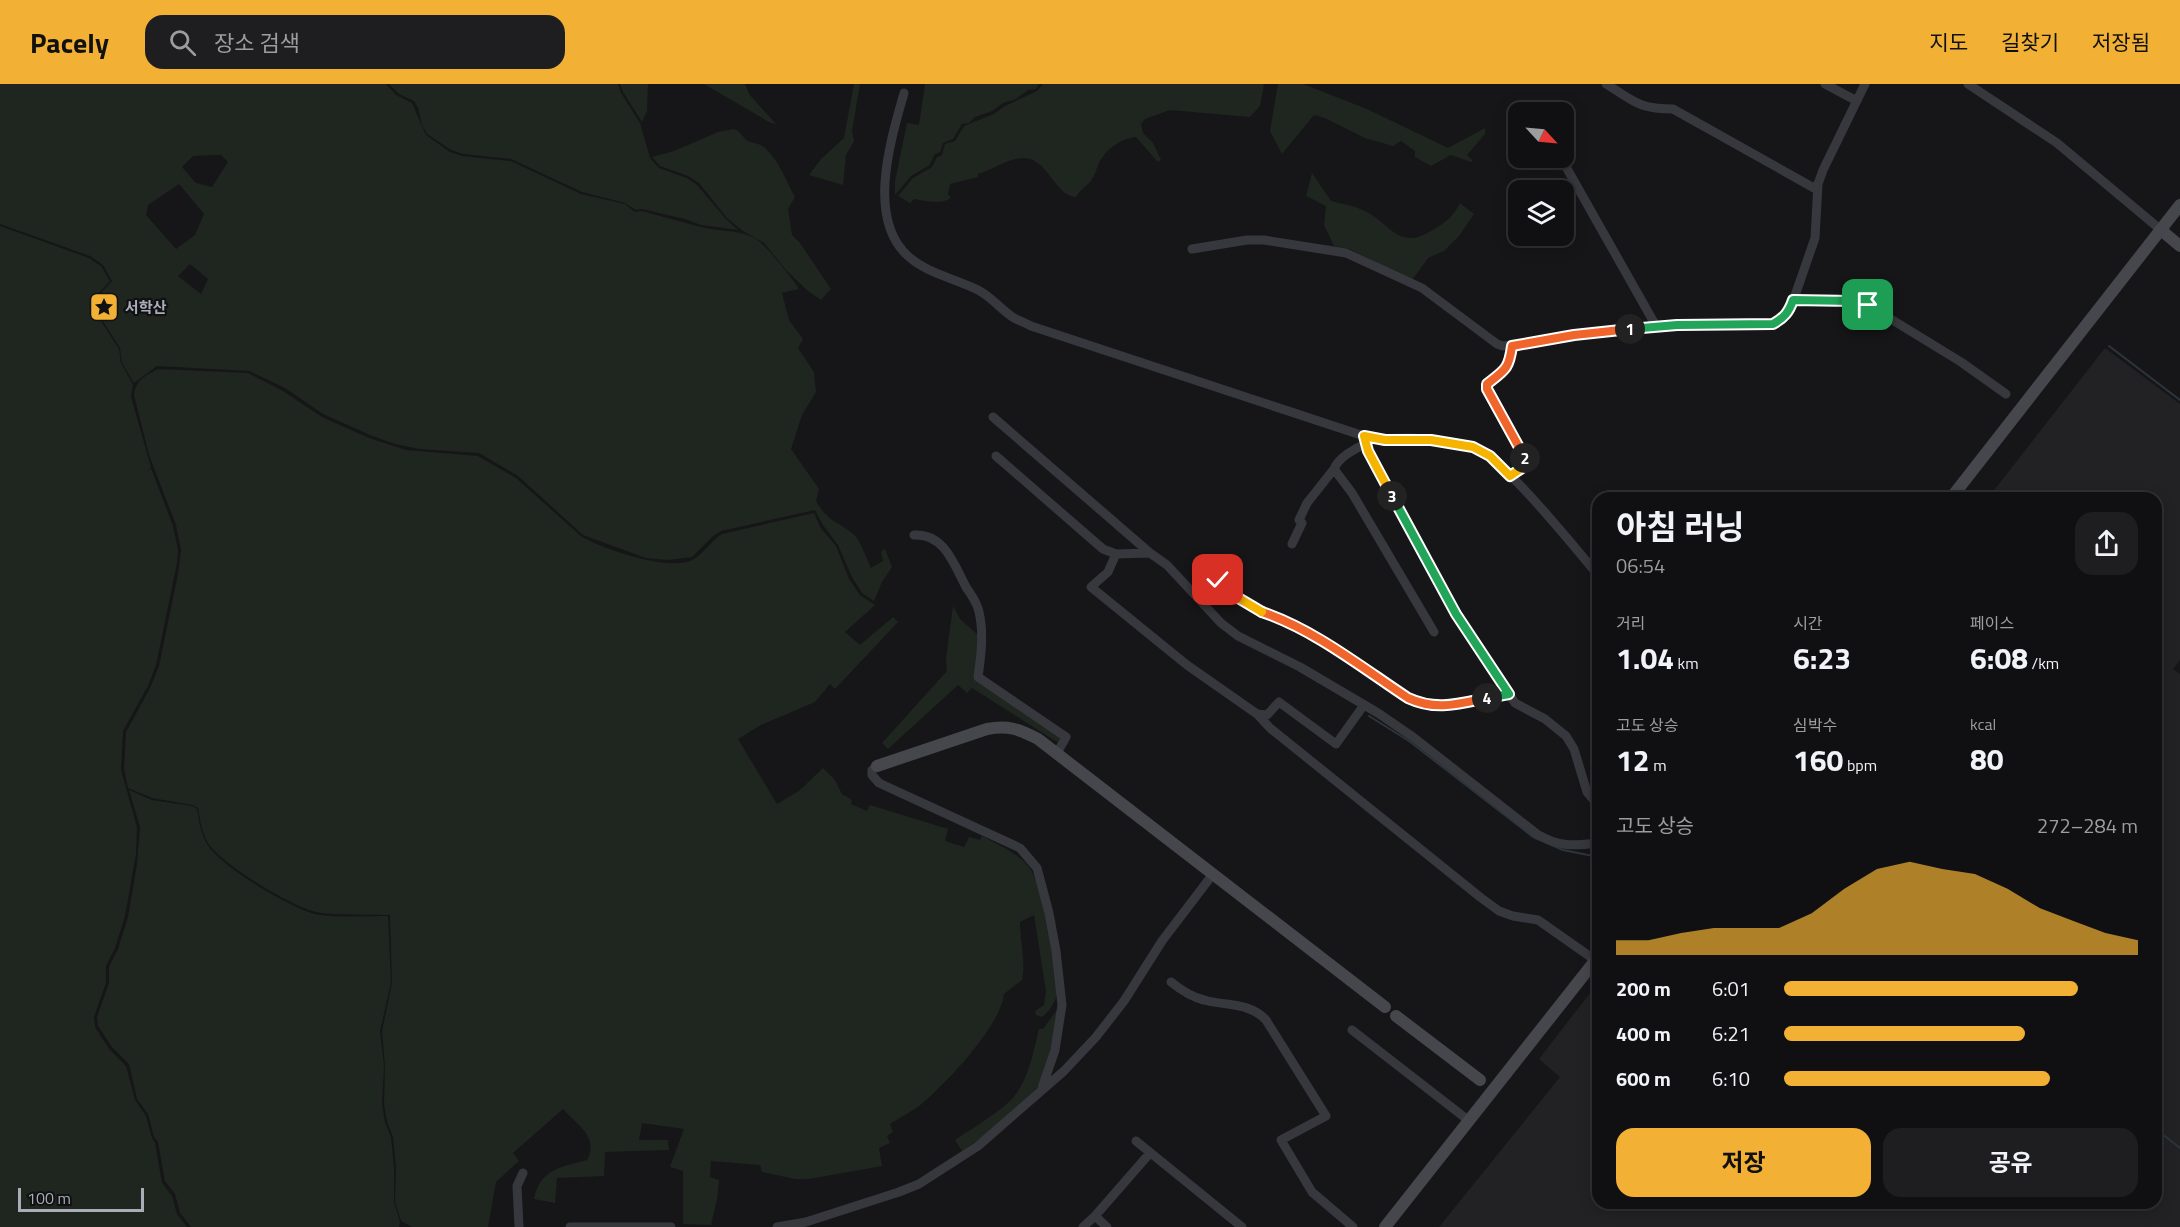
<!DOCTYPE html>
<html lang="ko">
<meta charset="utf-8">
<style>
:root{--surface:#101012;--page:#1e1e20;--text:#f1f3f6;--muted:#9c9d9f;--line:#303032;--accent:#f2b134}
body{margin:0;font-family:"Titillium Web","Noto Sans KR",sans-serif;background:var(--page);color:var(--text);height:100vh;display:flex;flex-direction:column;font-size:22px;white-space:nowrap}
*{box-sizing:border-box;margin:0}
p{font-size:20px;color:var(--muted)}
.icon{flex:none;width:33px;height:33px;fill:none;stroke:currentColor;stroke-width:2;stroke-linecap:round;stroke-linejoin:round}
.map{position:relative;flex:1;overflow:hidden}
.sheet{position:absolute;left:1592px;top:408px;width:570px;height:717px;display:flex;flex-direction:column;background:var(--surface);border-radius:18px;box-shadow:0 3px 15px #0003,0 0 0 2px var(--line)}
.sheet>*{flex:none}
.needle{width:39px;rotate:116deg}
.fabs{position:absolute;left:1508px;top:18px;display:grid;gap:12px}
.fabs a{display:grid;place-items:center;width:66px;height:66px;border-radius:12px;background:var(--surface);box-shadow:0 3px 15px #0003,0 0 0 2px var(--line);font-size:30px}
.scale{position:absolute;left:18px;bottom:15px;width:126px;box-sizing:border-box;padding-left:6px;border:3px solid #a8adb8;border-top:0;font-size:16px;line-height:21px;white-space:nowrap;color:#a8adb8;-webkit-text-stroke:4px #111113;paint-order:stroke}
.pin{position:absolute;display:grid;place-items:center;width:51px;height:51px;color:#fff;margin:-26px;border-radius:12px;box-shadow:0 3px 9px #0006}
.km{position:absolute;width:30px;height:30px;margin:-15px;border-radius:50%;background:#222;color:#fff;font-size:16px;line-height:30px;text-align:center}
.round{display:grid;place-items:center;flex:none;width:63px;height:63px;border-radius:18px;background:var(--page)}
.overview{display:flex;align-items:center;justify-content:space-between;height:102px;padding:0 24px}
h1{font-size:33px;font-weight:700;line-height:45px}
.stats{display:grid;grid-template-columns:repeat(3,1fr);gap:9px;height:102px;padding:6px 24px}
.stats div{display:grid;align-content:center}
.stats b{font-size:30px;font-weight:700}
.stats small{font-size:16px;font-weight:400}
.stats p{font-size:16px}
.chart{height:168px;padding:12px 24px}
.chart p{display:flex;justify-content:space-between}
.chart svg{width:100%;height:108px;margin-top:6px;fill:var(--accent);opacity:.7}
.primary-button{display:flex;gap:12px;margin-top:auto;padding:12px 24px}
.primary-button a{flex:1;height:69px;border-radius:18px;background:var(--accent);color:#111;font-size:24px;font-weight:700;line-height:69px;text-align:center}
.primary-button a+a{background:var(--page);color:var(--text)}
ul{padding:0 24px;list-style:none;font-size:20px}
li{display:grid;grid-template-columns:96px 72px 1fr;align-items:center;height:45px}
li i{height:15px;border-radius:8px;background:var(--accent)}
header{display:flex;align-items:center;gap:36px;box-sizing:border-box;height:84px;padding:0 30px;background:var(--accent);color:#111}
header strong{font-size:28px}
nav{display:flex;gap:33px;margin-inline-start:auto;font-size:21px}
.search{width:420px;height:54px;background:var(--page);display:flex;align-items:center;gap:15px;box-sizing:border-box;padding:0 21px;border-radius:18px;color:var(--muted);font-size:22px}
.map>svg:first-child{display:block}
.built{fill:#222225}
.green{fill:#1e261f;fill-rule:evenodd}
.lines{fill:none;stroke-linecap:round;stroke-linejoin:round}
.stream{stroke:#2c353c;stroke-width:2}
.street{stroke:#37383d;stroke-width:9}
.secondary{stroke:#45474d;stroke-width:12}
.split-1-casing{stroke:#fff;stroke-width:12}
.split-2-casing{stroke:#fff;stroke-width:12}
.split-3-casing{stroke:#fff;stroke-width:12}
.split-4-casing{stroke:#fff;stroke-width:12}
.split-5-casing{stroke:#fff;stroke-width:12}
.split-6-casing{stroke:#fff;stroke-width:12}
.split-1{stroke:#22a559;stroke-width:8}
.split-2{stroke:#f0652b;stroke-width:8}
.split-3{stroke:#f5b400;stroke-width:8}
.split-4{stroke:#22a559;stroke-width:8}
.split-5{stroke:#f0652b;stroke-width:8}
.split-6{stroke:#f5b400;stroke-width:8}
.labels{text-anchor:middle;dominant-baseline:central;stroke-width:4.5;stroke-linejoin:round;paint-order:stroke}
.poi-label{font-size:15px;font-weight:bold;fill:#a8adb8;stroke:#111113;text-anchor:start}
</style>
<header>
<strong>Pacely</strong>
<div class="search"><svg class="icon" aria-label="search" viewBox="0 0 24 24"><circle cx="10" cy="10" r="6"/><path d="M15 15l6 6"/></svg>장소 검색</div>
<nav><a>지도</a><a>길찾기</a><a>저장됨</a></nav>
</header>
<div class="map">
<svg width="2180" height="1143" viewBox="0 0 2180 1143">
<rect width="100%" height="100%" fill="#161618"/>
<path class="built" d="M2105 264 2180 320V576L2173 585 2180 590V1143H1439L1560 993 1539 975 1597 900 1598 1119H2156V414H1988Z"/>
<path class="green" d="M0 0H386L396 11 412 19 426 51 450 68 462 72 511 77 581 110 625 120 635 128 642 127C661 132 681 138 701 143 719 148 739 145 756 155 766 161 792 194 799 205L782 209 789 236 803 255 798 264 814 288 816 308 802 331 791 365 819 405 816 417C828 438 836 436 852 449 861 456 866 474 871 484L883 477 881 468 885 465 892 483 882 498 874 517 862 509 852 493 838 461 823 441 815 426 721 447 713 452 692 473 668 476 646 474 583 451 518 392 479 369 419 365 395 360 370 351 323 330 285 304 249 287 157 282 134 299 122 279 120 264 97 228 96 218 100 210 112 197 103 181 90 172 0 140ZM212 71H221L228 78 212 103 196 99 182 83 193 72ZM179 100 204 130 195 151 176 165 146 131 148 121ZM190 180 208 195 201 210 178 192Z
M389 0H618L621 9 640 39 650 74 659 84 687 94 697 101 726 135 738 146 701 141 685 135 642 125 636 126 625 119 582 108 511 75 463 70 451 66 427 50 422 41 418 24 414 17 399 10Z
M620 0H648L647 27 642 38 623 8Z
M704 0H745L749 10 776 40 769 38Z
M854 0H860L852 47 854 57 846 71 843 101 809 91 821 75 844 54Z
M925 0H1039L1036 5 1028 6 1016 15 1003 19 992 27 975 33 969 39 962 40 953 55 943 59 940 68 934 71 930 81 911 92 895 111V97L907 39 919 41Z
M1043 0H1264L1260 22 1250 33 1170 26 1145 35 1141 40 1143 49 1153 59 1161 76 1158 78 1136 53C1119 55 1105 66 1098 81 1096 86 1095 91 1092 95 1088 102 1081 104 1076 113 1053 111 1049 74 1023 74 1008 74 992 86 978 90V93L950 100 948 110 951 114C941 121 926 117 914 115L910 119 898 112 913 94 932 83 937 73 942 71 945 60 955 57 964 42 994 30 1005 22 1037 7Z
M1278 0H1303L1367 25 1448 64 1485 44V50L1467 71 1473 77 1471 78 1451 71 1431 82 1415 73V67L1401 57 1393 62 1365 54 1325 34 1314 31 1282 70 1270 47Z
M734 45C741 47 742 53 748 57 754 60 760 59 765 64 779 76 786 97 795 113L788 125 792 151 800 159 831 205 821 216 808 207 786 186 764 159 743 147 727 134 699 99 688 92 660 82 652 73 674 67 718 48Z
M1312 89 1331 117C1343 120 1356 122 1367 128 1392 142 1399 166 1431 147 1445 139 1453 133 1460 119L1474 130 1459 152 1444 167 1428 174 1412 196 1350 165 1334 162 1324 141 1326 122 1306 112Z
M0 142 89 174 101 182 110 197 99 209 95 218V228L119 265 121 279 133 301 131 312 133 320 151 383 144 390 151 384 173 442 178 466 177 479 156 581 148 602 123 647 121 686 137 743 136 770 125 832 115 864 106 882V899L94 933 95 943 109 965 126 982 135 1016 146 1032 152 1054 155 1059 162 1099 172 1112 177 1130 187 1143H0Z
M158 285 248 289 283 307 322 333 369 354 406 366 478 372 516 394 582 453C603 465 672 489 694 475 704 469 711 457 722 450L814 429 820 443 836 462 849 495 860 511 875 521 845 548 860 561 893 533 898 538 835 605 830 600 815 618 761 641 738 655 777 720 799 707 823 684 835 696 842 710 852 716 851 720 867 727 870 721 948 745 945 757 964 763 969 753 980 756 982 752C997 760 1022 771 1031 786 1041 803 1061 887 1058 907 1056 916 1050 928 1042 933L1036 931 1035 927 1044 921 1046 907 1034 831 1020 838C1020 858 1026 877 1022 896L1004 910C1001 942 943 1003 918 1023 909 1029 899 1034 890 1040L893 1048 887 1052 890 1059 879 1064 882 1082 809 1095H795L762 1088 760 1081 711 1077 710 1093 719 1096 717 1115 711 1141 683 1140V1087L670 1083 684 1045 642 1039 639 1056H668L669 1066 605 1068 604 1092 557 1094 555 1119 534 1115C540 1085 561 1083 587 1076 599 1053 578 1042 563 1025L513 1069 519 1077 496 1098 488 1143H412L401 1137 395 1118 396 1084 393 1053 387 1038 384 1020 385 982 382 947 392 899 390 831C368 830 337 832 316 828 292 823 221 780 208 759 202 749 200 736 198 724L192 721 152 714 128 704 124 685 126 648 150 604 159 582 178 490 181 466 176 441 149 371 134 311C136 296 145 292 158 285Z
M953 522 960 535 978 551 975 594 1060 654 1057 658 972 604 967 609 958 601 888 665 882 659 947 587 946 575Z
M129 706 152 716 192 722 197 725C199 737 201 750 207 760 221 783 289 823 315 830 332 834 369 832 388 832L391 899 380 947 384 982 382 1020 385 1038 391 1053 394 1084V1118L400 1138 399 1143H191L180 1129 175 1110 165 1097 158 1058 154 1053 148 1030 137 1015 129 980 112 963 98 942 97 933 109 899V883L118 865 128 833 137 780 140 743Z
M1059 923C1054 948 1050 977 1039 1000 1028 1021 982 1054 962 1067L955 1056C973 1044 993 1032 1009 1018 1028 1000 1033 969 1039 945H1043Z"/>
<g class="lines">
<path class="stream" d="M2109 262 2180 316
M1369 632 1409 657 1533 753 1563 766 1598 773
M2156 1045 2180 1064"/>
<path class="street" d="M1606 0C1634 17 1638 25 1673 25L1814 104 1818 100
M1825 0 1857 17
M1968 0 2057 59 2161 146
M904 9C891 55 866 134 908 172 926 189 956 195 978 206 992 213 1001 226 1014 234 1020 237 1026 239 1031 242L1367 353C1381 356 1394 354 1409 354 1429 355 1452 357 1473 363 1502 372 1575 464 1598 491
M1561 74 1656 242
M1192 165 1247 156H1264L1346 169 1422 204 1497 260 1503 262 1641 243 1773 240 1782 236 1790 226 1815 154 1818 100 1823 86 1865 0
M1793 216 1853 217 1868 221 1961 278 2006 310
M993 333 1150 469
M1364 352 1368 367 1456 530 1515 619 1545 635 1566 652 1574 665 1587 708 1598 721
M996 372 1103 465 1116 470 1150 469 1167 481 1221 539 1238 552 1300 583 1378 629 1413 653 1537 750C1559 763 1573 762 1598 759
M1334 385 1352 409 1434 548
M1510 392 1522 384 1526 375 1487 305V300C1505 286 1509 285 1512 262
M914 451C944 449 954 480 966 503 971 511 977 518 979 528 984 549 981 572 978 593L1066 653 1057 669
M1292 460 1302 439 1299 436 1307 419 1334 385C1338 374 1355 364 1366 360
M1116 470 1108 488 1091 503 1187 581 1257 630 1270 644 1480 813 1499 827 1513 832 1538 836 1595 876
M1218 496 1235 511 1262 528 1285 536 1311 550 1408 614C1441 629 1475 616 1509 610
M1257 630 1267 631 1279 618 1336 660 1364 621
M877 682 872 686V691L879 699 1020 764 1037 784 1049 829 1056 867 1062 921 1055 966 1042 1004
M1171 898C1181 906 1191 913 1204 916 1226 922 1249 918 1266 936L1326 1032 1281 1056 1312 1108 1353 1143
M1352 946 1468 1036
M1136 1057 1242 1143
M1095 1132 1107 1143
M519 1143 517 1102 523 1089
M570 1143H671
M777 1143 806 1138 899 1108 919 1100 978 1062 1064 987 1096 953 1124 917 1162 857 1213 790
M1083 1143 1095 1132 1150 1069"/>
<path class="secondary" d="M2161 146 2180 162
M1951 414 2180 121
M877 682 987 645C1008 641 1019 645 1038 655L1385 923
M1396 932 1480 996
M1385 1143 1598 873"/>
</g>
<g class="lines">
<g class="split-1-casing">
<path id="split-1" d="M1630 245 1677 241 1773 240C1784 234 1789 228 1793 216L1853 217 1868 221"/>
</g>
<g class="split-2-casing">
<path id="split-2" d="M1525 374 1487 305V300C1505 286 1509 285 1512 262L1574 251 1630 245"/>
</g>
<g class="split-3-casing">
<path id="split-3" d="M1392 412 1368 367 1364 352 1385 356H1431L1473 363 1490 372 1510 392 1522 384 1525 374"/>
</g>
<g class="split-4-casing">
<path id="split-4" d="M1392 412 1456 530 1509 610 1487 614"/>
</g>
<g class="split-5-casing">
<path id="split-5" d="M1262 528C1315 546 1361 583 1408 614 1436 627 1458 620 1487 614"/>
</g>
<g class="split-6-casing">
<path id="split-6" d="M1218 496 1235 512 1262 528"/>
</g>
<use href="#split-1" class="split-1"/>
<use href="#split-2" class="split-2"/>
<use href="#split-3" class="split-3"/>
<use href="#split-4" class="split-4"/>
<use href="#split-5" class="split-5"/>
<use href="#split-6" class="split-6"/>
</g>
<defs>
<g id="sight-square" transform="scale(1.5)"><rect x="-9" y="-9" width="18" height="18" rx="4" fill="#f2b134" stroke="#111113"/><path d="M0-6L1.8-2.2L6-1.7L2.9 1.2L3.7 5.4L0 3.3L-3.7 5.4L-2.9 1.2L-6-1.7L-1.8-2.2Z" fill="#111"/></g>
</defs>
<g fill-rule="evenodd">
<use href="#sight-square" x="104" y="223"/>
</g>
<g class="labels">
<g class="poi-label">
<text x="125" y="223">서학산</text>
</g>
</g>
</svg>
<div class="fabs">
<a><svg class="needle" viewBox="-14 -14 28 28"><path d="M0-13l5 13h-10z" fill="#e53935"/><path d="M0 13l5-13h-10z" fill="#9c9d9f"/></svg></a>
<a><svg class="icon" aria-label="layers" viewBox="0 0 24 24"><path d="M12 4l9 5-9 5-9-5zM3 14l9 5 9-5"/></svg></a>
</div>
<div class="scale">100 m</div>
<div class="pin" style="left:1868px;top:221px;background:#1e9e55"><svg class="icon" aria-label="arrive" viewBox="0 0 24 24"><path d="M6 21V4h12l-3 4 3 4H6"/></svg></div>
<div class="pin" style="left:1218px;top:496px;background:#d93025"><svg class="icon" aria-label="check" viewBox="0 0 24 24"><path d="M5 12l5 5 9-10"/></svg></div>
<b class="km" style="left:1630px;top:245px">1</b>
<b class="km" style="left:1525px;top:374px">2</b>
<b class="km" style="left:1392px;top:412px">3</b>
<b class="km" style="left:1487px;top:614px">4</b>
<section class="sheet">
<div class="overview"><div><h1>아침 러닝</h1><p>06:54</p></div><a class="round"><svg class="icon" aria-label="share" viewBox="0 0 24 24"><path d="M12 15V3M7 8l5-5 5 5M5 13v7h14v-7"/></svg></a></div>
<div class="stats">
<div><p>거리</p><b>1.04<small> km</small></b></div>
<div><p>시간</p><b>6:23</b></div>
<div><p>페이스</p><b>6:08<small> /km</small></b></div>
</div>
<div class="stats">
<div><p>고도 상승</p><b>12<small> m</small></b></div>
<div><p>심박수</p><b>160<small> bpm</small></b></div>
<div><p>kcal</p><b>80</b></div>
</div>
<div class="chart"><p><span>고도 상승</span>272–284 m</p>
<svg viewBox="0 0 160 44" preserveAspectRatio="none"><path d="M0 44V38L10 38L20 35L30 33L40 33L50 33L60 27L70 17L80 9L90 6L100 9L110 11L120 17L130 25L140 30L150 35L160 38V44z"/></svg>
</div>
<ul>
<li><b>200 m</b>6:01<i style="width:83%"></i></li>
<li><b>400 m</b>6:21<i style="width:68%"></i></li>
<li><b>600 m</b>6:10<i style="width:75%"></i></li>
</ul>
<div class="primary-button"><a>저장</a><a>공유</a></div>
</section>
</div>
